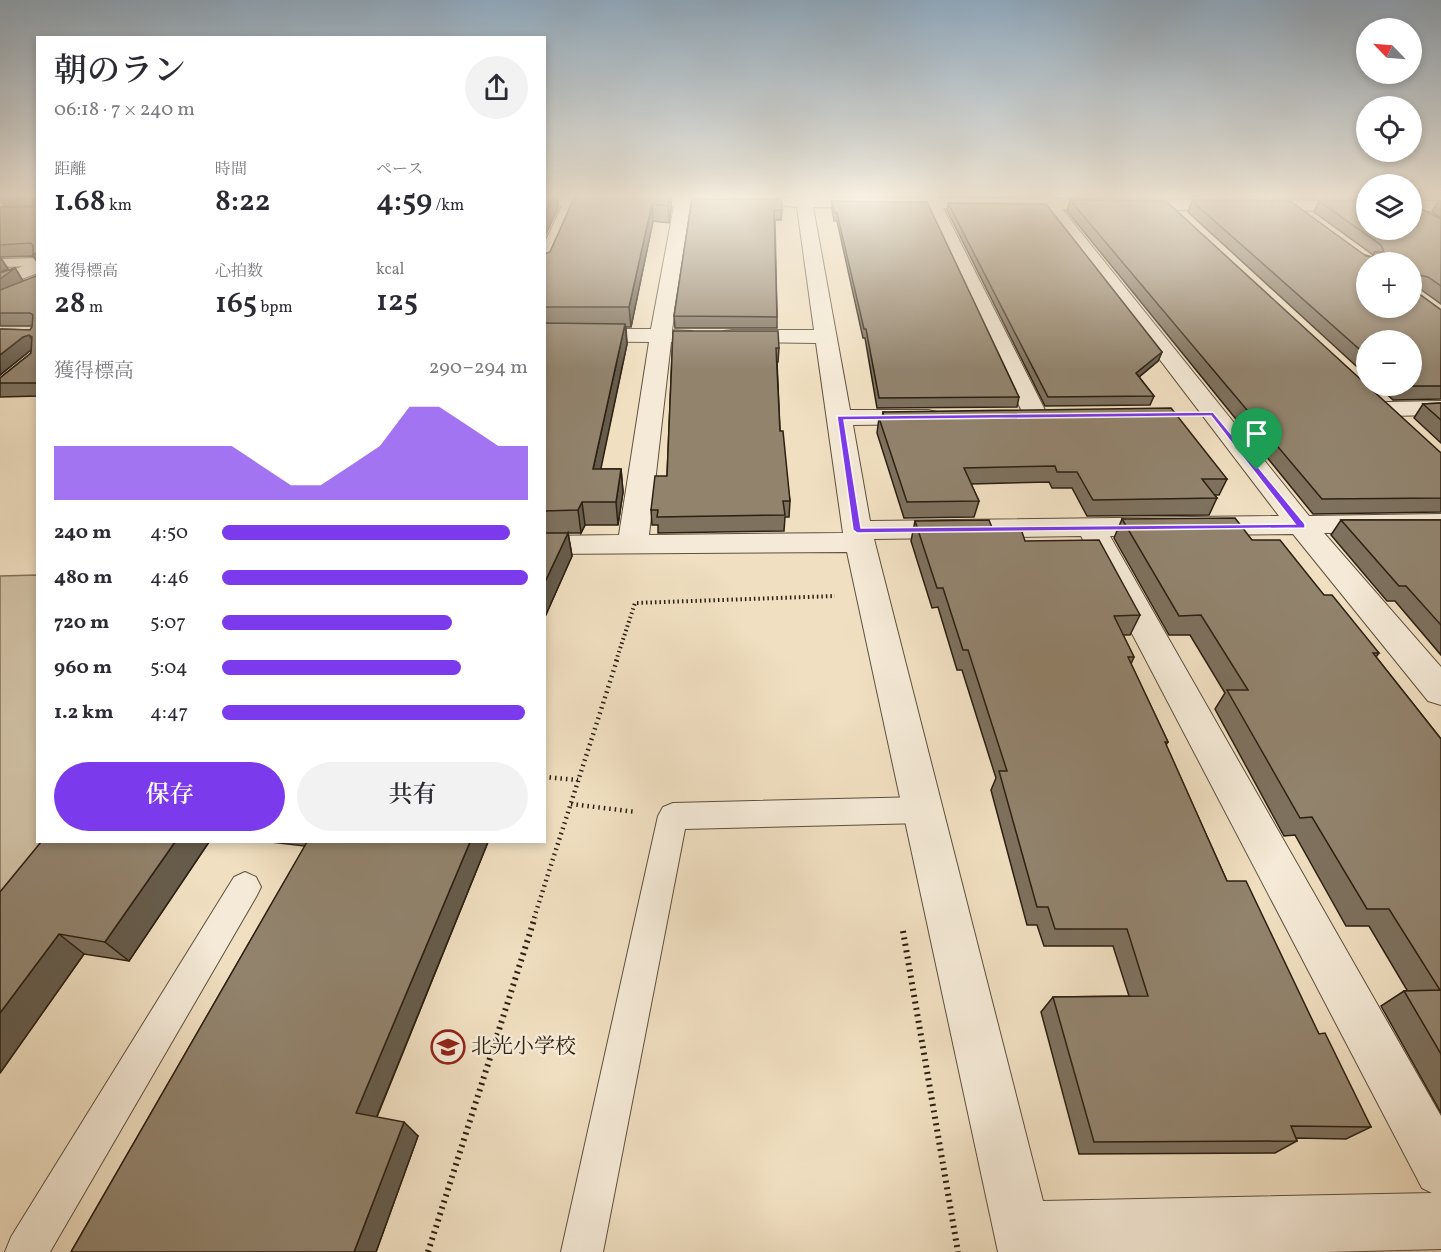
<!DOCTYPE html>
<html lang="ja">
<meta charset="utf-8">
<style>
:root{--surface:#fff;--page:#f2f2f3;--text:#2b2b33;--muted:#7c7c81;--accent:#7c3aed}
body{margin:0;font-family:Vollkorn,"Noto Serif JP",serif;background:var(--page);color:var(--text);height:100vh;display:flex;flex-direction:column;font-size:22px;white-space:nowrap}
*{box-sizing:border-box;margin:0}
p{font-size:20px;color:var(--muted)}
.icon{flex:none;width:33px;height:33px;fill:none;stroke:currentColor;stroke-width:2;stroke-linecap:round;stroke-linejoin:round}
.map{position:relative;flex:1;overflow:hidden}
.drawer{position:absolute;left:36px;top:36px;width:510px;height:807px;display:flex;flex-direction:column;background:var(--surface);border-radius:0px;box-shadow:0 3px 9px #0003}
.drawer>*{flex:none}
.needle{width:39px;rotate:295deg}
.fabs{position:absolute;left:1356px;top:18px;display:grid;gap:12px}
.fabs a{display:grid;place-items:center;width:66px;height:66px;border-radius:50%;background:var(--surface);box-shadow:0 3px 9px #0003;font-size:30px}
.pin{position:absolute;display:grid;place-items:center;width:51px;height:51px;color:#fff;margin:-62px -26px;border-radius:50% 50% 50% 0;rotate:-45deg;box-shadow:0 0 6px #0007}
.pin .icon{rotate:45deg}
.round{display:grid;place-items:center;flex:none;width:63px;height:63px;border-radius:32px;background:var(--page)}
.overview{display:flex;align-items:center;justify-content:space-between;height:102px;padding:0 18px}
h1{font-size:33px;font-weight:600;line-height:45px}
.metrics{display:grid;grid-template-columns:repeat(3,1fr);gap:9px;height:102px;padding:6px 18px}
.metrics div{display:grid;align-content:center}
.metrics b{font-size:30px;font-weight:600}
.metrics small{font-size:16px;font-weight:400}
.metrics p{font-size:16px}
.chart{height:168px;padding:12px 18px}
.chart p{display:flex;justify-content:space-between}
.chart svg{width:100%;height:108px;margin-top:6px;fill:var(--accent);opacity:.7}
.primary-button{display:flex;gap:12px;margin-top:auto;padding:12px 18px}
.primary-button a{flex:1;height:69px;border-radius:36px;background:var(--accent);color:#fff;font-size:24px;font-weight:600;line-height:69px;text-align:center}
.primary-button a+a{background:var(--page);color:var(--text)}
ul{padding:0 18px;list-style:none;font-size:20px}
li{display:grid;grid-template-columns:96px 72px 1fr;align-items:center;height:45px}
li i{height:15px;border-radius:8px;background:var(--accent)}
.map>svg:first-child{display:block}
.green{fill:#cfbfa3;stroke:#7e705a;stroke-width:1.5}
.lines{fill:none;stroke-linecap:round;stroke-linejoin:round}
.service-casing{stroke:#5d503e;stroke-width:2}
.minor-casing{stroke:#5d503e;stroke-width:2}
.path-far2{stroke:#2c2012;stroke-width:4;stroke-dasharray:1.5 3;stroke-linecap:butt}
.path-far1{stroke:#2c2012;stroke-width:4.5;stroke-dasharray:1.5 4;stroke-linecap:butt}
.path{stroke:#2c2012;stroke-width:6;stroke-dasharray:2 4.5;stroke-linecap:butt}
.service{fill:#f5ead7;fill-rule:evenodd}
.minor{fill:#f5ead7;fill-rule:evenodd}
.wall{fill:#7e715e;stroke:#2c2012;stroke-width:1.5}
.shaded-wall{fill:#665c4c;stroke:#2c2012;stroke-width:1.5}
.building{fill:#92836d;stroke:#2c2012;stroke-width:1.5;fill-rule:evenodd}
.route{fill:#7c3aed;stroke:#fff;stroke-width:1.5;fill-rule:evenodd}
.labels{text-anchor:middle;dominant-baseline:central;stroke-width:5;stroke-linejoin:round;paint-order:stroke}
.near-poi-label{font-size:21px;fill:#2c2012;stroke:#f5ead7;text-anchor:start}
</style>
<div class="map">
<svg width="1441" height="1252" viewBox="0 0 1441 1252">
<rect width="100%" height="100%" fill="#f0dfc1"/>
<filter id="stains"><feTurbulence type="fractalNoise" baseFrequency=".00333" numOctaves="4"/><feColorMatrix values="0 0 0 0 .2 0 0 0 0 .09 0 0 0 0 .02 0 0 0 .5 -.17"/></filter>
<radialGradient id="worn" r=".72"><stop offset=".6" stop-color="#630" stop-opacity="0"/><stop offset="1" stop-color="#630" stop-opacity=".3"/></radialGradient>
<path class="green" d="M1052 194H1366V200L1055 199Z
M37 575 38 842H70L0 929V576Z"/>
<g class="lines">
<g class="service-casing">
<path id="service" d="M38 258V266L0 267V259Z
M923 797 933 801 938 810 933 819 923 823 685 829 603 1252H561L658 816 663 807 673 803Z
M245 872 256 877 261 887 256 897 50 1252H5L11 1237 234 877Z"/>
</g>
<g class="minor-casing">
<path id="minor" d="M567 194H583L582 196 676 197V194H692L691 197H735L743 202 735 207H690L672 330 692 331 695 336 692 341 671 342 649 535 843 533 816 343 732 342 724 341 721 336 724 331 732 330H814L797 207 777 205 775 202 777 199 796 197 795 194H811V197L922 198 920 194H936L938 198 1038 199 1034 194H1050L1054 199 1366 201V211L1062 209 1309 516 1441 514V532L1324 533 1441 667V705L1428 701 1293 534 1110 536 1441 1116V1249L1326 1252H998L847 552 544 554V536L619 535 649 342 544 341V329H651L674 206H578L553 266 551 270 544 271V244L562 206H544V196H566ZM813 207 927 208 1024 416 1027 421 1036 423 1045 421 1048 416 943 208 1045 209 1279 516 870 521 853 425 928 424 937 422 940 417 937 412 928 410H850ZM1081 536 1422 1188 1432 1193 1043 1201 874 539Z
M1412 201H1441V211H1412Z
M38 261V273L0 287V274Z
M1441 401V415L1387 416 1378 414 1375 409 1378 404 1387 402Z"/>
</g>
<path class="path-far2" d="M616 661 635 603 835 596"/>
<path class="path-far1" d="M544 777 578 780
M571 804 636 812
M534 918 617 660"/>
<path class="path" d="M903 931 958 1252
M428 1252 535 917"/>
<use href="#service" class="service"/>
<use href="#minor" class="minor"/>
</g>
<path class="wall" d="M0 194H38V263L33 256 0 257 8 269 0 272V207L32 206 5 207 0 198Z
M576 194H674L671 195V209L669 223 653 221 631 327H626L627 344 600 469H621L623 492 618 525H585L581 533H568L572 556 544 619V254L550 252Z
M694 194H779V196Z
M828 194H919V197L828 196Z
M938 194H1019L1018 197H940Z
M692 199 782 210 781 220H775L777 317V328H675L674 316Z
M1070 200 1441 453V512L1313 514 1067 211Z
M832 201 1019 397 1017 407 877 408 865 338H863L837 221H834L832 209Z
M1192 201 1372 257 1373 255 1314 212 1319 201 1417 207 1441 219V304L1420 289H1418V293L1441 310V399L1393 400 1378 386H1412L1366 340V375L1188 212Z
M1438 201H1441V218L1432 212Z
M948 203 1162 352 1158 361 1139 377 1154 396 1150 405 1045 406 947 210Z
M15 268 23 281 38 277V396L0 397V378L31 353V350L0 375V329L30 330 32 327V326H0V273Z
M673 331 779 348 778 362H777L780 431 790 501 789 517H785L784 531 658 533V525H652L651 510 667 476Z
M1441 403V443L1414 418 1423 404Z
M883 412 1227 479 1219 495H1214L1217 498 1209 515 1087 516 1072 488H1052L1049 482 971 484 979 501 974 517 904 518 877 433 879 418H882Z
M1122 519 1252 540 1324 595 1379 653 1376 657 1441 739V1113L1381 1006 1404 991 1407 990 1369 926H1346L1295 835 1284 836 1215 709 1225 693 1190 635H1169L1114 538Z
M1341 520H1441V655L1395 601H1387L1331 535Z
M915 521 993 530 1025 541 1140 615 1130 635H1123L1134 657 1131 664 1168 742 1166 745 1227 881 1319 1034 1371 1127 1346 1139 1296 1138 1297 1141 1275 1153 1079 1154 1041 1012 1053 997 1129 996 1113 946H1044L1037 925H1027L991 790 996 778 962 670H957L938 607 932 608 911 541Z
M41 842H209L129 961 84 954 0 1073Z
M271 842H488L377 1117 418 1136 376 1252H71L305 846Z"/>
<path class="shaded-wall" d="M555 194H557L558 208 544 238V215Z
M671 194V209L669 223 668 206Z
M652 204 653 221 631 327 629 307Z
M38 252V263L33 255Z
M0 257 8 269 0 272Z
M15 268 23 281 0 295V279Z
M625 324 627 344 596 492 593 469Z
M29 335 37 348 31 350 0 375V355L23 337Z
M1162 352 1158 361 1133 382 1136 373Z
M621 469 623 492 618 525 616 502Z
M582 502 585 525 581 533 578 510Z
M568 533 572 556 544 619V584Z
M175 842H209L129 961 105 942Z
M470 842H488L372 1128 356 1113Z
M59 934 84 954 0 1073V1013Z
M404 1122 418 1136 376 1252H354Z"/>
<path class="building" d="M0 194H38V252L33 255V246L31 243 0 245V207H32L34 197 32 194 0 195Z
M544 194H555L544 215Z
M576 194H670L668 206 652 204 629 307H544V254L550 252Z
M692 199H781L782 210H774L777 317 674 316Z
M1070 200 1166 201 1441 453V498L1322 499Z
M832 201 927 202 1019 397 879 398 866 329H864L837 213H835Z
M1192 201H1290L1366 256 1372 257 1375 252H1384L1381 245 1319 201H1366V230H1412V201H1416L1417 207 1441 219V286L1428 277 1418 275V293L1441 310V386H1402H1412V340H1366V355ZM1366 262H1412V308H1366Z
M948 203 1046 204 1162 352 1136 373 1154 396 1048 397Z
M15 268 0 279V273Z
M36 276 38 277V383H0V378L31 353 32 337 29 335 23 337 0 355V329L30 330 32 327 33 315 30 313H0V290Z
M544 323 625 324 593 469H621L616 502H582L578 510 544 511Z
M673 331H778L779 348H776L780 431H783L790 501H783L785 515 657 517 658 510H651L655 476H667Z
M1441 403V420L1423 404Z
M1171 408 1227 479H1202L1217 498 1093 500 1077 472H1057L1055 466 964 468 979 501 907 502 879 418H884L883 412Z
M1235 518 1252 540H1280L1324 595H1332L1379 653H1373L1441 739V1054L1404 991 1440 990 1389 909H1367L1312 817 1300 818 1227 690H1248L1201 615 1179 616 1122 519Z
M989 520 993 530 1021 529 1025 541 1099 540 1140 615 1114 616 1134 657H1128L1168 742H1165L1227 881H1246L1319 1034 1325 1033 1371 1127 1291 1126 1297 1141 1094 1142 1053 997 1148 996 1127 929H1055L1048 907H1037L999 771H1007L968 650H963L943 588H937L915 521Z
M1341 520H1441V625L1406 586H1399Z
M544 533H568L544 584Z
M41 842H175L105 942 59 934 0 1013V892Z
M307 842H470L356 1113 404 1122 354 1252H71Z"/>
<linearGradient id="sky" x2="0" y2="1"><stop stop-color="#90abc1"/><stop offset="0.53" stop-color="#f8f1e3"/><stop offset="1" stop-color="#f8f1e3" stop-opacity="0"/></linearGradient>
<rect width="1441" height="369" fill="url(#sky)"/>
<path class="route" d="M1213 412 1305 524V528L857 533 853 530 837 416ZM1211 416 1295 524 861 528 844 420Z"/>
<defs>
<g id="school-ring" transform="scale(1.725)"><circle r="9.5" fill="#f5ead7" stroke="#8f2418" stroke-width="1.5"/><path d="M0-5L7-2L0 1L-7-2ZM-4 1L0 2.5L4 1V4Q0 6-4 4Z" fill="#8f2418"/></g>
</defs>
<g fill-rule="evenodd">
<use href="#school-ring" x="448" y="1047"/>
</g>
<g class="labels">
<g class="near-poi-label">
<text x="471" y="1047">北光小学校</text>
</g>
</g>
<rect width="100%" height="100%" filter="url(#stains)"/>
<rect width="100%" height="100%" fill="url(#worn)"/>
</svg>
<div class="fabs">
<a><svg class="needle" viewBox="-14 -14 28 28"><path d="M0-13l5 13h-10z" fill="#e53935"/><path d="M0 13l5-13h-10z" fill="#7c7c81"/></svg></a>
<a><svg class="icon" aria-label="locate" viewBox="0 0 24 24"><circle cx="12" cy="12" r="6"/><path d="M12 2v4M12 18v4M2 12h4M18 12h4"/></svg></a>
<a><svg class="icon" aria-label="layers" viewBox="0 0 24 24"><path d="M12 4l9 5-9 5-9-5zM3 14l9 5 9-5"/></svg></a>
<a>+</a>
<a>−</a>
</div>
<div class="pin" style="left:1257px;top:470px;background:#1e9e55"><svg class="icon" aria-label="arrive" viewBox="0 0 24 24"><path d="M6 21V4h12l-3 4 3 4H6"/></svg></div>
<section class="drawer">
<div class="overview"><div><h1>朝のラン</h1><p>06:18 · 7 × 240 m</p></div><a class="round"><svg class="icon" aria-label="share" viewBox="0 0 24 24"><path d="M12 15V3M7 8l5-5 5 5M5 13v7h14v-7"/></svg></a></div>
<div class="metrics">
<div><p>距離</p><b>1.68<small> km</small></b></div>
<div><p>時間</p><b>8:22</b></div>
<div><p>ペース</p><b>4:59<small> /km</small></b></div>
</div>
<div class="metrics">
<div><p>獲得標高</p><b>28<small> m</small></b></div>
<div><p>心拍数</p><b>165<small> bpm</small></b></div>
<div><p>kcal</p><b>125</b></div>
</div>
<div class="chart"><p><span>獲得標高</span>290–294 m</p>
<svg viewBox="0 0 160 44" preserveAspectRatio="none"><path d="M0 44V22L10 22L20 22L30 22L40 22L50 22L60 22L70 30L80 38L90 38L100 30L110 22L120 6L130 6L140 14L150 22L160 22V44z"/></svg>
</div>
<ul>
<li><b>240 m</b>4:50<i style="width:94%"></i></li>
<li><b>480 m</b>4:46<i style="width:100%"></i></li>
<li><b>720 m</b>5:07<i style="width:75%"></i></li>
<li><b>960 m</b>5:04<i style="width:78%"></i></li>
<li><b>1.2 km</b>4:47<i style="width:99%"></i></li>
</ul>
<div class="primary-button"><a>保存</a><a>共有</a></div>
</section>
</div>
